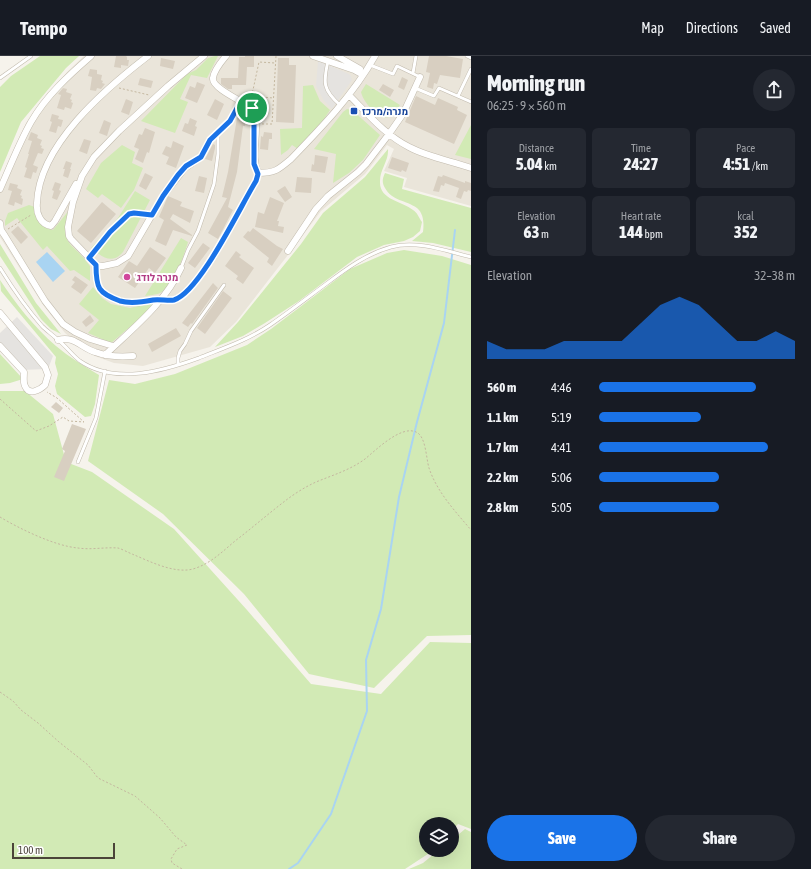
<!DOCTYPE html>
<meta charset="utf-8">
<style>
:root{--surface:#171b24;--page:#242831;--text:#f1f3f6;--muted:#9ea1a6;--line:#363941;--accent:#1a73e8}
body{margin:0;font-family:"Asap Condensed",Heebo,sans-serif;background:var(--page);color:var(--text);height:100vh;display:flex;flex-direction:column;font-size:15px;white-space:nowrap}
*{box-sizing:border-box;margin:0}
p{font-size:13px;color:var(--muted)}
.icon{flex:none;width:22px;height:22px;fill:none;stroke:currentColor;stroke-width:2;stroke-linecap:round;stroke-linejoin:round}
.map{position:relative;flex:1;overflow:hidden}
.details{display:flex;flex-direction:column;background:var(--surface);width:340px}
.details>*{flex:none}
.controls{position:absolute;left:419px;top:761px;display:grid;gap:8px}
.controls a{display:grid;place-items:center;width:40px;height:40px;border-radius:50%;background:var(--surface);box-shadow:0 4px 16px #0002;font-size:20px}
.scale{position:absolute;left:12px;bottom:10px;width:103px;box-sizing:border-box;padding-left:4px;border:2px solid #4b4439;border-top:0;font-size:11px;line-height:14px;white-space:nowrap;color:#4b4439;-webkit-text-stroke:3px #fff;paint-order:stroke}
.pin{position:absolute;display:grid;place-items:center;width:34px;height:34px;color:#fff;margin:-17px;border:2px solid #fff;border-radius:50%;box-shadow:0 1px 4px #0007}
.round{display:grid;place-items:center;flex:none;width:42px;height:42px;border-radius:21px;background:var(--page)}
.overview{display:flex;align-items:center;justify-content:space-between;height:68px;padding:0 16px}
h1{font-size:22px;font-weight:800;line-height:30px}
.metrics{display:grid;grid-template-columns:repeat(3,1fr);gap:6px;height:68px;padding:4px 16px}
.metrics div{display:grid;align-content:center;border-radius:6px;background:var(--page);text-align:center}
.metrics b{font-size:17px;font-weight:800}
.metrics small{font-size:11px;font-weight:400}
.metrics p{font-size:11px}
.chart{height:112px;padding:8px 16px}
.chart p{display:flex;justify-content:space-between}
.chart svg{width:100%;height:72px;margin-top:4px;fill:var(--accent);opacity:.7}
.action{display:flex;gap:8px;margin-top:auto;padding:8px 16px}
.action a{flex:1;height:46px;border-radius:24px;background:var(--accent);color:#fff;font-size:16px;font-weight:800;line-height:46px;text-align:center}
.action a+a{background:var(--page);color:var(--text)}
ul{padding:0 16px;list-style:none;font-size:13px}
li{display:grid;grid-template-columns:64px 48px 1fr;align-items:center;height:30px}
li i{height:10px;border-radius:5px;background:var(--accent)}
header{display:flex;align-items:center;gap:24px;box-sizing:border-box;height:56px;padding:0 20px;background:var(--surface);border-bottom:1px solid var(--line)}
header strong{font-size:19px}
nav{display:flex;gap:22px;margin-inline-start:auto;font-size:14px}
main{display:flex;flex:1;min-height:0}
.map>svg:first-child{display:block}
.residential{fill:#eae5da}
.green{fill:#d2eab5}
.parking{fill:#e5e3e0}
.water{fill:#a9d4f2}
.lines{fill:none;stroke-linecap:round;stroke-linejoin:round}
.stream{stroke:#a9d4f2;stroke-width:2}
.building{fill:#d8cfc1}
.service-casing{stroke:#c2bbae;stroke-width:4}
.minor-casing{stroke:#c2bbae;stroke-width:7}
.path{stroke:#c4b79f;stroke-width:1;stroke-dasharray:2 2;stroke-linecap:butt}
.service{stroke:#fff;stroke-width:3}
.minor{stroke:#fff;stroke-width:6}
.route-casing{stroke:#fff;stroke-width:8}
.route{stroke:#1a73e8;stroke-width:5}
.transit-dot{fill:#1a4fb4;stroke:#fff;stroke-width:1.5}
.hotel-dot{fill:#d1479c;stroke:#fff;stroke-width:1.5}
.labels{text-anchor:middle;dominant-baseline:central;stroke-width:4;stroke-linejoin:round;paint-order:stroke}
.transit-label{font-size:10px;font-weight:bold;fill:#164399;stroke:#fff;text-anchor:start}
.hotel-label{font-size:10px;font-weight:bold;fill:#b23c85;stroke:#fff;text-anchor:start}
</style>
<header>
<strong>Tempo</strong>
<nav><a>Map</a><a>Directions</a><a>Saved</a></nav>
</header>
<main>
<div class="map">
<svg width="471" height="813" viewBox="0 0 471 813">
<rect width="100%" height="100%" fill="#f6f3ec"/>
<path class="residential" d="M84 0H471V150L404 131 407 122 384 115 394 93 387 89 365 118 321 155 291 195 236 266 210 291 143 310 114 307 92 299 65 277 43 249 0 181V127L26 67 67 16Z"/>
<path class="green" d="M40 0H79L66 12 21 66 0 116V31L11 20Z
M215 0H218L207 22 191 19 180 43 188 46 175 77 141 65 187 18 196 14 208 2Z
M366 28 400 49 393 60C390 61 386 62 383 61 374 58 363 45 361 36Z
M313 29 320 45 330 54 320 69 298 93 292 89 288 94 281 99 280 73 302 72 303 30Z
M347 53 352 54 380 79 363 104 349 117 333 127 336 98 314 93 343 56Z
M471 69V103L455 99Z
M122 89 135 96 132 107 143 112 134 134 121 152 102 138 98 142 86 133 101 107Z
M388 93C389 105 380 113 380 125 379 144 402 145 413 154 417 156 419 162 422 166L420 175 413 181 404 185 384 189 357 201 299 245 265 267 243 280 215 291 238 266 301 188 323 157 365 121Z
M385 117 404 123 402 133 471 152V196L433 187 412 185 423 176C424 168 424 158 417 152 406 144 392 145 385 132 382 127 382 123 385 117Z
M135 135 150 144 123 196C112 209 102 201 91 192L118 162Z
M29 149 35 151C39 162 41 172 53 174L70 153C59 192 70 182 90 210V225L74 214 70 215 47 190 43 194 17 162 5 170V165L8 157Z
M181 182 188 186C184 199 174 231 160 237 156 239 149 239 145 240Z
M0 188 36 247 61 278 51 273 41 263 0 200Z
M404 194 442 200 471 209V579L427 580 374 632 309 618 244 538 163 458 88 405 109 324 135 328 175 318 247 289 271 273 350 213 387 197Z
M0 224C16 248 34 271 56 290 69 301 84 310 99 319L95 348 91 360 85 361 57 338 55 330 58 318 55 307 56 301 1 235Z
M93 231 102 242 111 248 130 252 149 247 152 248 144 259 111 287 88 277 99 264 79 248Z
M0 298 23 323 10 327 0 328Z
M0 335H25L53 358 66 406 92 416 174 473 247 554 311 628 381 638 430 586 471 587V773L458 768 452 774V768H426V794H434L405 813H0Z
M465 773 471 776V813H409L423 807 439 794H452V784Z"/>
<path class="parking" d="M318 5 349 18 351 20 352 24 332 53 324 45 316 30Z
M17 261 53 300 48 313 21 314 0 291V277Z"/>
<path class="water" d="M47 196 65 215 53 226 36 206Z"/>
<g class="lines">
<path class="stream" d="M289 813 298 807 331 758 367 655 366 604 381 553 399 441 417 366 444 267 455 174"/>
</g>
<path class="building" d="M116 0H126L127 1V4H129L128 10 121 9V12L114 11Z
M245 0H254V11H247L246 29H232V33H228L221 28V22H238L239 1H245Z
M429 0H446L463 3 460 22 440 19 437 28 434 27 433 33 427 31 430 17 426 16Z
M161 2 175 5 173 13 160 10Z
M278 2H289V9H296L294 67 276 66Z
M90 13 97 14V18L102 19 101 24 103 25 102 27 105 28 101 33 97 32 96 35 90 34 92 21 88 20Z
M402 21 408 24 404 34 398 31Z
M140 22 153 25 151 32 138 29Z
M197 26 205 29 197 47 185 42 190 30 195 32Z
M383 28 394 34 390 41 379 34Z
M63 32 67 33 66 36 72 38 70 43 72 44 71 46 73 47 71 53 65 51 64 54 57 52 61 39 58 38Z
M416 40 435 49 438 42 458 51 457 54 467 59 454 88 405 66Z
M126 43 133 46 129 59 121 56Z
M215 43 224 48 217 64 207 59Z
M52 58 59 60 58 63 63 64 61 71 58 70 56 77 49 75 52 66 50 65Z
M190 62 197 65 195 70 197 71 194 80 182 75 185 67 188 68Z
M237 62 246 63 245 70H243L237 116 228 151 233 154 218 183 208 177 227 142 222 141 228 116Z
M104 64 111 67 107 80 99 77Z
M145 72 155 76 149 97 147 96 143 107 135 103 139 93 134 91 139 78 142 79Z
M31 76 38 79 37 82 42 84 40 89 42 90 41 92 44 93 42 98 38 97 33 109 38 111 36 117 33 116 31 123 24 121 27 112 25 111 29 98H28L32 85 28 84Z
M264 76 272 77V83H269L268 94 260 93 261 80 263 81Z
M84 83 91 85 87 98 79 95Z
M173 85 184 90 176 112 166 108 169 101 162 98 166 90 171 92Z
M213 88 215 89V92L212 105 205 103Z
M315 99 328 101 325 117 311 115 312 108 314 109Z
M392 101 409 107 406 116 402 114 401 116 388 112Z
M66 105 72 107 70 113H71L68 122 63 120 65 113H63Z
M145 117 153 121 146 134 139 130Z
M443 119 465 127V125L471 127V135L468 134 467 136 464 135 461 143 456 141 459 132 445 127 444 130 441 129 439 136 433 135 438 120 442 121Z
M199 120 207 122 204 137 195 135Z
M297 121 312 122 311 137 295 136Z
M55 126 61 128 59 134 61 135 57 144 52 142 54 135 52 134Z
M10 127 18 129 17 132 22 134 20 139 22 140 21 142 23 143 22 149 15 146 14 150 8 148 12 135 8 134Z
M285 130 292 141 285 146 277 135Z
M168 140 182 146 180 150 194 155 190 167 173 158 170 163 192 179V180L173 174 166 190 155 185 164 164 159 161Z
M270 141 284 147 277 165H279L278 170 284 171 283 177 255 171 258 156 264 158Z
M102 146 116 158 91 187 77 175Z
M18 170 28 181 21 188 11 176Z
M253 172 277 190 283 193 272 210 267 206 269 202 243 181 248 175 250 176Z
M203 187 210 192 195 212 188 207Z
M150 191 166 202 155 217 149 212 135 232 118 221 129 205 137 210Z
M236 195 241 199 239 201 254 212 243 228 236 223 238 220 225 210Z
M75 220 88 229 81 238 71 231 75 226 72 224Z
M213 227 218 232 192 268 191 267 188 271 182 267Z
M223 235 232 242 205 278 197 272Z
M90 259 94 265 86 271 82 266Z
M176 272 181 280 152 296 148 288Z
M56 346 63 352 59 357 51 351Z
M72 368 86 373 64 425 54 421 65 395 62 393Z"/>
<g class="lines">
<g class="service-casing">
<path id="service" d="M467 0 471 2
M328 5C323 27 323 34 340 49
M370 9 393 18 397 10 420 21
M413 17 416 0
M0 22 31 0
M415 32 434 40 439 32 471 46
M458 40 471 13
M0 212C13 233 26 252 42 270 47 275 53 279 58 284 66 290 72 299 80 305 115 329 163 315 199 302 224 292 248 284 270 269 289 256 307 242 326 228 346 213 366 198 391 191 417 184 446 195 471 201
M181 212 188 194 198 175 214 128 218 98V77
M178 309V302L180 295 185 288 191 275 224 229
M78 406 96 362 105 315"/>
</g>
<g class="minor-casing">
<path id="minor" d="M204 0 168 30 119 75 94 101 82 120 73 146 68 171 69 180 71 183 96 209 103 210 117 207 128 200 163 140 184 113 201 101 210 84 230 65 241 45
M226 0C221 6 214 14 213 22 211 32 244 46 252 52 262 72 249 97 258 117
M313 0 354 14 363 19
M337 0 360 13
M349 39C368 58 385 79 409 91 428 101 451 105 471 112
M76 128 55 165 51 170C40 168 36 157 37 147 39 89 105 33 148 0
M0 133C10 111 19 87 31 66 46 40 69 19 91 0
M0 167 1 174 5 180 45 245 63 268 75 276 90 283 113 290
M288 195 316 153 328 140 358 116 366 108 389 78 403 58 420 21
M96 209C96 233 97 236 120 245 131 249 143 246 153 244 159 243 169 245 174 244 201 236 241 149 256 125L258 117C275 117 278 114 291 103 322 71 353 39 375 0
M0 257 45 311 48 319 45 329C40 334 29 340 25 330 23 327 24 321 24 316L0 290
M58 284C74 279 81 292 95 296 108 301 120 301 133 300
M105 299C132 273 165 247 181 212"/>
</g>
<path class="path" d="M119 32 149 39
M250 40 273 42
M248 43 253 34 259 6 275 7
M262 68H272L276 0
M8 173 31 159
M94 196 110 176 129 158 135 157 146 158
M0 343 36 375 49 370 63 361 69 365 84 366 57 342 47 336
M0 461C20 473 55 490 78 492 91 494 105 491 118 492 122 493 127 496 132 498 149 505 174 518 193 513 210 508 222 496 235 485 252 472 268 458 285 445 294 438 305 431 316 426 333 419 350 414 365 403 376 394 401 369 416 376 426 380 426 402 429 412 437 436 455 455 471 474
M0 636 13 645 21 654 38 667 59 686 88 709 98 722 135 740 160 762 176 781 187 789 177 793 171 803 172 807 182 813"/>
<use href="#service" class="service"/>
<use href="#minor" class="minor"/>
</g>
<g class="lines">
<g class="route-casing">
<path id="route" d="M241 45 252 52 254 56V108L258 118 256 125C241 149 200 236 174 244 169 245 159 243 153 244 143 246 131 248 120 245 98 237 96 232 96 209L89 202 110 176 129 158 134 157 152 159 163 140 178 119 186 110 201 101 210 84 230 65Z"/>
</g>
<use href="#route" class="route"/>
</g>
<rect class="transit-dot" x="350" y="51" width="8" height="8" rx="2"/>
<circle class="hotel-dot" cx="127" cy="221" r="4"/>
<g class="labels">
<g class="transit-label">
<text x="362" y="55">מנרה/מרכז</text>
</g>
<g class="hotel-label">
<text x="135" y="221">'מנרה לודג</text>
</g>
</g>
</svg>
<div class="controls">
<a><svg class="icon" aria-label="layers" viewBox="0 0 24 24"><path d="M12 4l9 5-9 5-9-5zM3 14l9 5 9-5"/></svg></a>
</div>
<div class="scale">100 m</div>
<div class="pin" style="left:252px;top:52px;background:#1e9e55"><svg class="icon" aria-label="arrive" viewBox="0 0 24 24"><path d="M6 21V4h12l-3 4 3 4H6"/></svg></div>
</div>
<section class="details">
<div class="overview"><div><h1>Morning run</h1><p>06:25 · 9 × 560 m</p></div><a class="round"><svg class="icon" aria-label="share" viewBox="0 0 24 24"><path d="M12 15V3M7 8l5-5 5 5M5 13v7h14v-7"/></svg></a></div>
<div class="metrics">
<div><p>Distance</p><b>5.04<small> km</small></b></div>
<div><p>Time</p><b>24:27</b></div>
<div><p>Pace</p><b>4:51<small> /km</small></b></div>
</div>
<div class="metrics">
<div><p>Elevation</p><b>63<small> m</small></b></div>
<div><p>Heart rate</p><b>144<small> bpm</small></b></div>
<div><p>kcal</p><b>352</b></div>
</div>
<div class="chart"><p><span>Elevation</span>32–38 m</p>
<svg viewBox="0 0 160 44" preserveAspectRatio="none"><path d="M0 44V33L10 38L20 38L30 38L40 33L50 33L60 33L70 33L80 22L90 11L100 6L110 11L120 22L130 33L140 33L150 27L160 33V44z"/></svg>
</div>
<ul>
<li><b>560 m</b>4:46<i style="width:80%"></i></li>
<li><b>1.1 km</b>5:19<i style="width:52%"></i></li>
<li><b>1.7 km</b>4:41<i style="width:86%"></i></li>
<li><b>2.2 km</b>5:06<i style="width:61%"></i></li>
<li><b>2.8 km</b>5:05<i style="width:61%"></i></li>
</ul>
<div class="action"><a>Save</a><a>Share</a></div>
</section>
</main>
